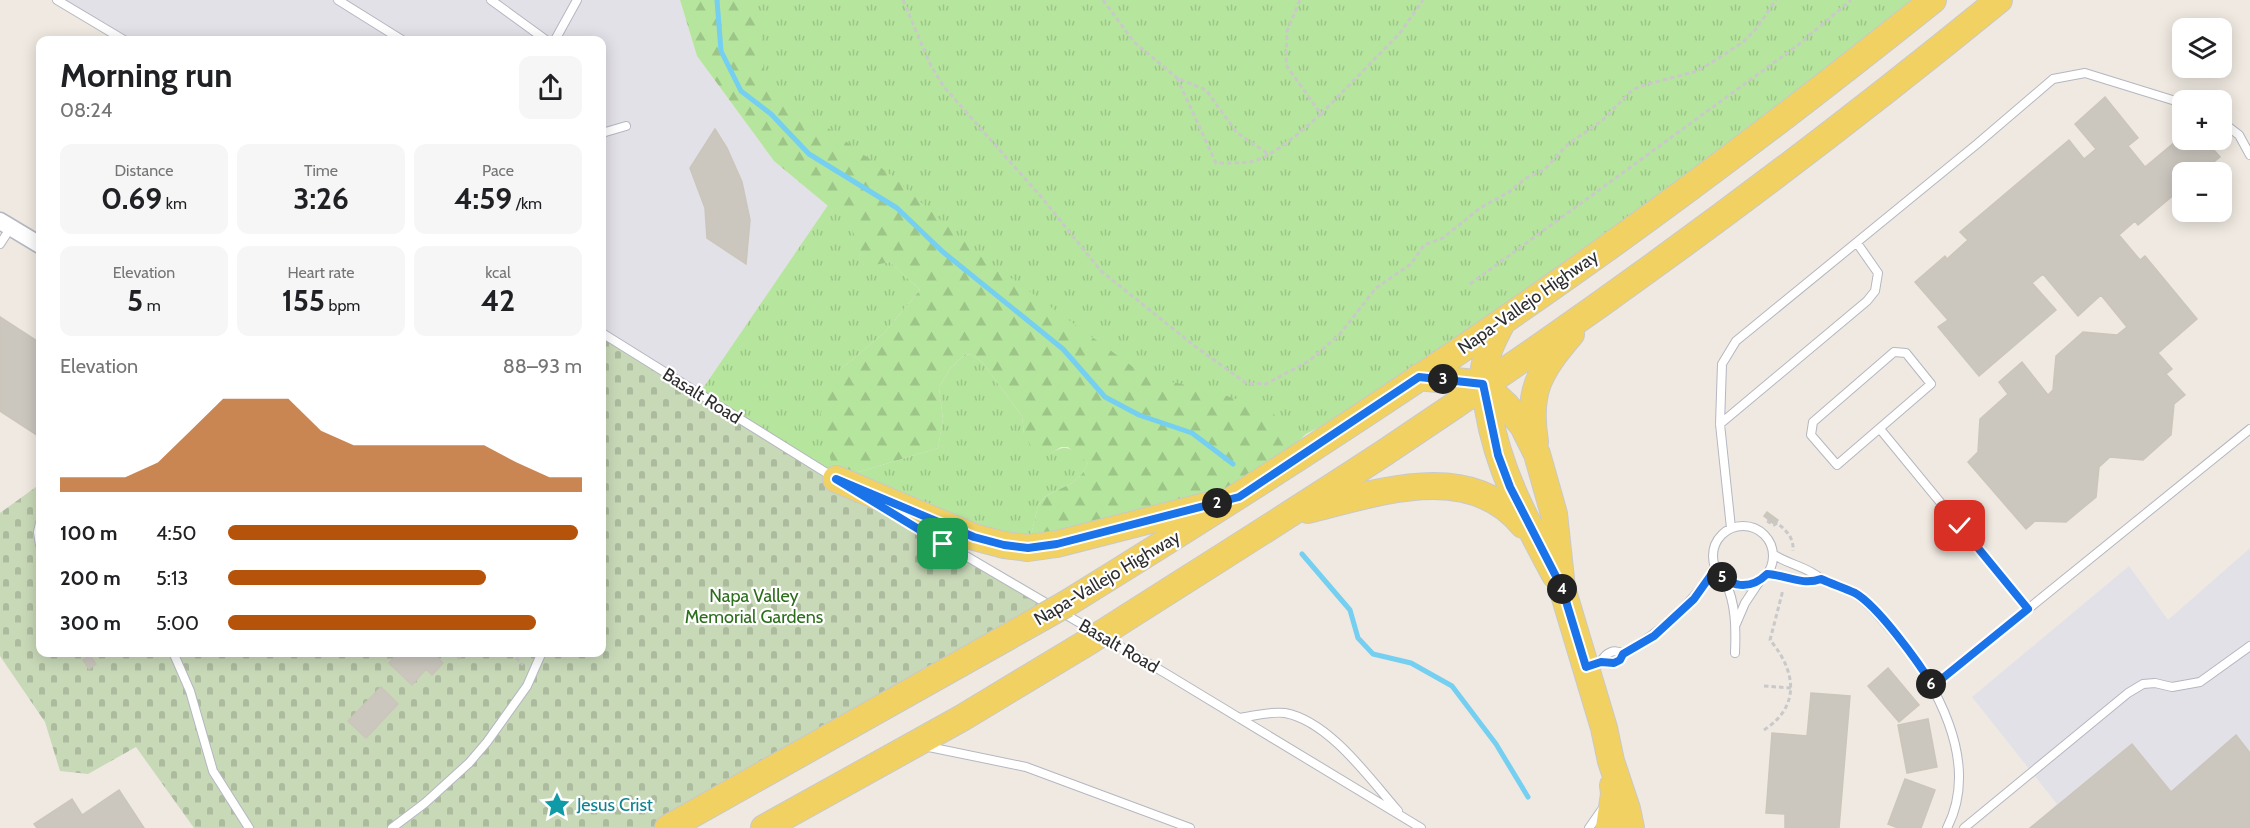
<!DOCTYPE html>
<meta charset="utf-8">
<style>
:root{--surface:#fff;--page:#f6f6f6;--text:#202124;--muted:#757577;--accent:#b45309}
body{margin:0;font-family:Cabin,sans-serif;background:var(--page);color:var(--text);height:100vh;display:flex;flex-direction:column;font-size:22px;white-space:nowrap}
*{box-sizing:border-box;margin:0}
p{font-size:20px;color:var(--muted)}
.icon{flex:none;width:33px;height:33px;fill:none;stroke:currentColor;stroke-width:2;stroke-linecap:round;stroke-linejoin:round}
.map{position:relative;flex:1;overflow:hidden}
.panel{position:absolute;left:36px;top:36px;width:570px;height:621px;display:flex;flex-direction:column;background:var(--surface);border-radius:12px;box-shadow:0 3px 15px #0003}
.panel>*{flex:none}
.controls{position:absolute;left:2172px;top:18px;display:grid;gap:12px}
.controls a{display:grid;place-items:center;width:60px;height:60px;border-radius:12px;background:var(--surface);box-shadow:0 3px 15px #0003;font-size:30px}
.pin{position:absolute;display:grid;place-items:center;width:51px;height:51px;color:#fff;margin:-26px;border-radius:12px;box-shadow:0 3px 9px #0006}
.km{position:absolute;width:30px;height:30px;margin:-15px;border-radius:50%;background:#222;color:#fff;font-size:16px;line-height:30px;text-align:center}
.round{display:grid;place-items:center;flex:none;width:63px;height:63px;border-radius:12px;background:var(--page)}
.headline{display:flex;align-items:center;justify-content:space-between;height:102px;padding:0 24px}
h1{font-size:33px;font-weight:700;line-height:45px}
.figures{display:grid;grid-template-columns:repeat(3,1fr);gap:9px;height:102px;padding:6px 24px}
.figures div{display:grid;align-content:center;border-radius:12px;background:var(--page);text-align:center}
.figures b{font-size:30px;font-weight:700}
.figures small{font-size:16px;font-weight:400}
.figures p{font-size:16px}
.chart{height:168px;padding:12px 24px}
.chart p{display:flex;justify-content:space-between}
.chart svg{width:100%;height:108px;margin-top:6px;fill:var(--accent);opacity:.7}
ul{padding:0 24px;list-style:none;font-size:20px}
li{display:grid;grid-template-columns:96px 72px 1fr;align-items:center;height:45px}
li i{height:15px;border-radius:8px;background:var(--accent)}
.map>svg:first-child{display:block}
.industrial{fill:#e3e1e8}
.grass{fill:url(#grass-tufts)}
.forest{fill:url(#forest-firs)}
.cemetery{fill:url(#cemetery-stones)}
.lines{fill:none;stroke-linecap:round;stroke-linejoin:round}
.stream{stroke:#75cff0;stroke-width:5}
.building{fill:#cbc7bf;stroke:#cbc5ba;stroke-width:1.5}
.lane-casing{stroke:#b4b7c1;stroke-width:10}
.street-casing{stroke:#b4b7c1;stroke-width:19}
.primary-casing{stroke:#c9c9c9;stroke-width:28}
.path{stroke:#c9c9c9;stroke-width:3;stroke-dasharray:4.5 3;stroke-linecap:butt}
.lane{stroke:#fff;stroke-width:8}
.street{stroke:#fff;stroke-width:16}
.primary{stroke:#f2d163;stroke-width:26}
.primary-bridge-casing{stroke:#c9c9c9;stroke-width:28;stroke-linecap:butt}
.primary-bridge{stroke:#f2d163;stroke-width:26}
.route-casing{stroke:#fff;stroke-width:12}
.route{stroke:#1a73e8;stroke-width:8}
.labels{text-anchor:middle;dominant-baseline:central;stroke-width:4.5;stroke-linejoin:round;paint-order:stroke}
.street-label{font-size:18px;fill:#2e2e2e;stroke:#fff}
.park-label{font-size:18px;fill:#2c6e1b;stroke:#fff}
.culture-label{font-size:18px;fill:#0d838f;stroke:#fff;text-anchor:start}
</style>
<div class="map">
<svg width="2250" height="828" viewBox="0 0 2250 828">
<defs>
<pattern id="grass-tufts" width="24" height="20" patternUnits="userSpaceOnUse" patternTransform="scale(1.5)"><rect width="24" height="20" fill="#b6e59e"/><path d="M3 7l-1-3M5 7V3M7 7l1-3M15 17l-1-3M17 17v-4M19 17l1-3" fill="none" stroke="#9dc588"/></pattern>
<pattern id="forest-firs" width="22" height="20" patternUnits="userSpaceOnUse" patternTransform="scale(1.5)"><rect width="22" height="20" fill="#b6e59e"/><path d="M5 1l3.5 6h-7zM16 11l3.5 6h-7z" fill="#9dc588"/></pattern>
<pattern id="cemetery-stones" width="16" height="16" patternUnits="userSpaceOnUse" patternTransform="scale(1.5)"><rect width="16" height="16" fill="#c8d9b8"/><path d="M2 7V4a2 2 0 0 1 4 0v3zM10 15v-3a2 2 0 0 1 4 0v3z" fill="#acbb9e"/></pattern>
</defs>
<rect width="100%" height="100%" fill="#efe9e1"/>
<path class="industrial" d="M57 0H680L697 56 774 161 828 205 699 394 602 333V40H124Z
M2250 548V828H2030L2057 804 1972 697 2129 566 2168 620Z"/>
<path class="grass" d="M717 0H1933L1419 377 1306 434 1239 497 809 154Z
M828 205 852 225 864 266 890 262 920 290 884 333 842 368 836 479 938 448 943 419 939 387 950 369 965 354 972 355 982 362 1022 416 1024 434 1050 454C1068 442 1073 450 1088 463L1082 474 1072 483 1044 497 1038 506 1028 548 836 479 699 394Z"/>
<path class="forest" d="M680 0H750L760 23 764 72 796 104 892 176 978 254 1147 377 1206 389 1271 411 1307 452 1239 497 1028 548 1038 506 1044 497 1072 483 1082 474 1088 463 1068 447H1061L1050 454 1035 453 1024 434 1022 416 982 362 972 355 965 354 950 369 939 387 943 419 938 448 836 479 819 417 842 368 884 333 920 290 890 262 864 267 851 225 774 161 697 56Z"/>
<path class="cemetery" d="M602 333 1053 608 668 828H194L136 747 88 774 60 771 45 722 0 656V513L40 484V652H602Z"/>
<g class="lines">
<path class="stream" d="M717 0 721 51 741 91 771 114 809 154 897 208 943 252 1063 349 1105 397 1139 415 1192 433 1233 464
M1302 554 1350 610 1358 638 1373 654 1411 663 1452 686 1496 744 1528 797"/>
</g>
<path class="building" d="M2105 97 2138 138 2128 146 2145 167 2182 136V140H2205L2220 157 2201 172H2182V188L2138 225 2135 221 2119 235 2140 260 2145 256 2197 319 2158 353 2172 369 2166 374 2185 395 2174 404 2171 435 2143 460 2110 457 2099 467 2096 497 2066 522 2035 521 2026 529 1968 462 1978 452 1980 419 2008 394 1999 382 2022 362 2048 395 2053 390 2056 356 2083 332 2117 335 2127 327 2101 295 2078 316 2043 274 2032 283 2056 310 1979 376 1938 327 1948 320 1915 282 1945 256 1947 259 1968 240 1960 232 2069 140 2084 159 2096 149 2075 124Z
M715 129 727 148 742 182 750 220 746 264 707 238 705 208 690 168Z
M0 317 40 343V437L0 411Z
M1767 512 1778 520 1774 524 1764 516Z
M399 652H438L435 655 443 663 432 675 426 669 412 685 389 663Z
M453 652H465L459 659Z
M90 655 96 664 89 669 83 660Z
M1888 668 1919 705 1899 722 1868 686Z
M381 687 398 704 366 738 348 721Z
M1811 693 1850 696 1839 828H1785V814L1766 813 1772 733 1807 736Z
M1928 719 1937 767 1907 773 1898 725Z
M2236 735 2250 753V828H2030L2132 744 2171 792Z
M1905 779 1935 790 1921 828H1898L1888 824Z
M119 790 144 828H37L34 824 72 799 82 815Z"/>
<g class="lines">
<g class="lane-casing">
<path id="lane" d="M57 0 124 40
M338 0 402 40
M491 0 546 40
M555 40 577 0
M2222 122 2239 135 2250 155
M602 133 626 126
M0 244 11 227
M602 333 833 477
M1894 352 1906 353 1931 384 1837 465 1811 435 1813 422Z
M1720 424 1867 301 1875 291 1878 273 1857 243
M1880 429 2028 609
M903 519 1165 673 1421 828
M40 523 38 532 40 545
M1713 556a30 30 0 1 1 60 0a30 30 0 1 1-60 0Z
M1731 528 1720 424 1722 364 1736 341 1977 144 2053 79 2085 73 2182 103
M1767 574C1786 575 1802 586 1821 579 1807 566 1788 565 1773 554
M1821 579C1833 584 1848 588 1858 596 1872 606 1882 620 1893 632 1936 682 1981 762 1947 828
M1725 581C1736 603 1736 629 1735 653
M1736 624 1745 603 1759 582
M173 652 190 691 213 771 249 828
M1623 654C1665 630 1687 607 1716 569
M1589 666C1593 665 1596 663 1600 663 1611 662 1617 665 1623 654 1614 648 1605 653 1601 662
M1933 686 2250 429
M1239 718C1253 716 1271 711 1285 713 1329 721 1370 779 1398 811
M924 746 1026 767 1190 828
M392 828 425 803 469 763 487 742 527 686 542 652
M1589 828 1603 808
M1964 828 2128 693 2143 684 2155 683 2172 687 2200 682 2250 646"/>
</g>
<g class="street-casing">
<path id="street" d="M0 221 40 245"/>
</g>
<g class="primary-casing">
<path id="primary" d="M1503 321C1495 336 1487 351 1484 368 1482 382 1485 395 1488 409 1498 470 1526 521 1555 575
M1419 377 1483 384 1506 405 1523 426 1537 454 1554 514 1562 588 1604 728 1611 761 1627 809 1631 828
M1535 442C1527 391 1539 372 1571 334
M836 479 974 537 1004 545 1028 548 1057 544 1213 504
M1308 510C1377 493 1469 459 1523 525
M1066 604C1236 499 1405 391 1569 275 1693 188 1814 95 1933 0
M1112 627C1203 569 1294 512 1384 453 1596 312 1802 161 1999 0
M668 828 1043 617
M764 828 962 718 1088 642
M1609 828 1614 794 1613 785"/>
</g>
<path class="path" d="M903 0 930 64 944 87 1043 199 1101 271 1196 347 1246 383 1266 384 1309 361 1339 335 1376 288 1411 264 1424 245 1443 238 1480 208 1509 192 1526 178 1544 170 1567 145 1604 119 1632 90 1644 85 1694 72 1711 63 1743 42 1756 29 1776 0
M1103 0 1134 42 1177 78
M1321 114 1400 33 1423 0
M1267 153 1237 133 1206 90 1177 78 1216 163C1227 163 1239 163 1250 162 1272 158 1304 129 1321 114L1286 65 1287 31 1300 0
M1470 284 1798 45 1851 0
M1767 521 1774 525 1777 523C1787 531 1794 538 1793 551
M511 652 523 665
M1764 686 1791 688
M1764 730C1801 706 1796 671 1770 640L1783 590"/>
<use href="#lane" class="lane"/>
<use href="#street" class="street"/>
<use href="#primary" class="primary"/>
<g class="primary-bridge-casing">
<path id="primary-bridge" d="M1043 617 1066 604
M1088 642 1112 627"/>
</g>
<use href="#primary-bridge" class="primary-bridge"/>
</g>
<g class="lines">
<g class="route-casing">
<path id="route" d="M943 544 836 479 974 537 1004 545 1028 548 1057 544 1239 497 1419 377 1483 384 1498 455 1510 487 1562 588 1586 667 1601 662 1614 663 1620 660 1623 654 1654 636 1694 599 1716 568C1728 589 1751 590 1767 574 1786 575 1802 586 1821 579 1832 584 1844 588 1855 593 1878 606 1919 663 1933 686L2028 609 1960 526"/>
</g>
<use href="#route" class="route"/>
</g>
<defs>
<g id="sight-bare" transform="scale(2.07)"><path d="M0-6L1.8-2.2L6-1.7L2.9 1.2L3.7 5.4L0 3.3L-3.7 5.4L-2.9 1.2L-6-1.7L-1.8-2.2Z" fill="#0f9aa8" stroke="#fff" stroke-width="2.5" paint-order="stroke"/></g>
</defs>
<g fill-rule="evenodd">
<use href="#sight-bare" x="557" y="805"/>
</g>
<g class="labels">
<g class="street-label">
<text transform="translate(1528 302) rotate(-35)">Napa-Vallejo Highway</text>
<text transform="translate(702 396) rotate(32)">Basalt Road</text>
<text transform="translate(1107 578) rotate(-31)">Napa-Vallejo Highway</text>
<text transform="translate(1119 646) rotate(30)">Basalt Road</text>
</g>
<g class="park-label">
<text x="754" y="596">Napa Valley<tspan x="754" dy="21">Memorial Gardens</tspan></text>
</g>
<g class="culture-label">
<text x="577" y="805">Jesus Crist</text>
</g>
</g>
</svg>
<div class="controls">
<a><svg class="icon" aria-label="layers" viewBox="0 0 24 24"><path d="M12 4l9 5-9 5-9-5zM3 14l9 5 9-5"/></svg></a>
<a>+</a>
<a>−</a>
</div>
<div class="pin" style="left:943px;top:544px;background:#1e9e55"><svg class="icon" aria-label="arrive" viewBox="0 0 24 24"><path d="M6 21V4h12l-3 4 3 4H6"/></svg></div>
<div class="pin" style="left:1960px;top:526px;background:#d93025"><svg class="icon" aria-label="check" viewBox="0 0 24 24"><path d="M5 12l5 5 9-10"/></svg></div>
<b class="km" style="left:1217px;top:503px">2</b>
<b class="km" style="left:1443px;top:379px">3</b>
<b class="km" style="left:1562px;top:589px">4</b>
<b class="km" style="left:1722px;top:577px">5</b>
<b class="km" style="left:1931px;top:684px">6</b>
<section class="panel">
<div class="headline"><div><h1>Morning run</h1><p>08:24</p></div><a class="round"><svg class="icon" aria-label="share" viewBox="0 0 24 24"><path d="M12 15V3M7 8l5-5 5 5M5 13v7h14v-7"/></svg></a></div>
<div class="figures">
<div><p>Distance</p><b>0.69<small> km</small></b></div>
<div><p>Time</p><b>3:26</b></div>
<div><p>Pace</p><b>4:59<small> /km</small></b></div>
</div>
<div class="figures">
<div><p>Elevation</p><b>5<small> m</small></b></div>
<div><p>Heart rate</p><b>155<small> bpm</small></b></div>
<div><p>kcal</p><b>42</b></div>
</div>
<div class="chart"><p><span>Elevation</span>88–93 m</p>
<svg viewBox="0 0 160 44" preserveAspectRatio="none"><path d="M0 44V38L10 38L20 38L30 32L40 19L50 6L60 6L70 6L80 19L90 25L100 25L110 25L120 25L130 25L140 32L150 38L160 38V44z"/></svg>
</div>
<ul>
<li><b>100 m</b>4:50<i style="width:99%"></i></li>
<li><b>200 m</b>5:13<i style="width:73%"></i></li>
<li><b>300 m</b>5:00<i style="width:87%"></i></li>
</ul>
</section>
</div>
